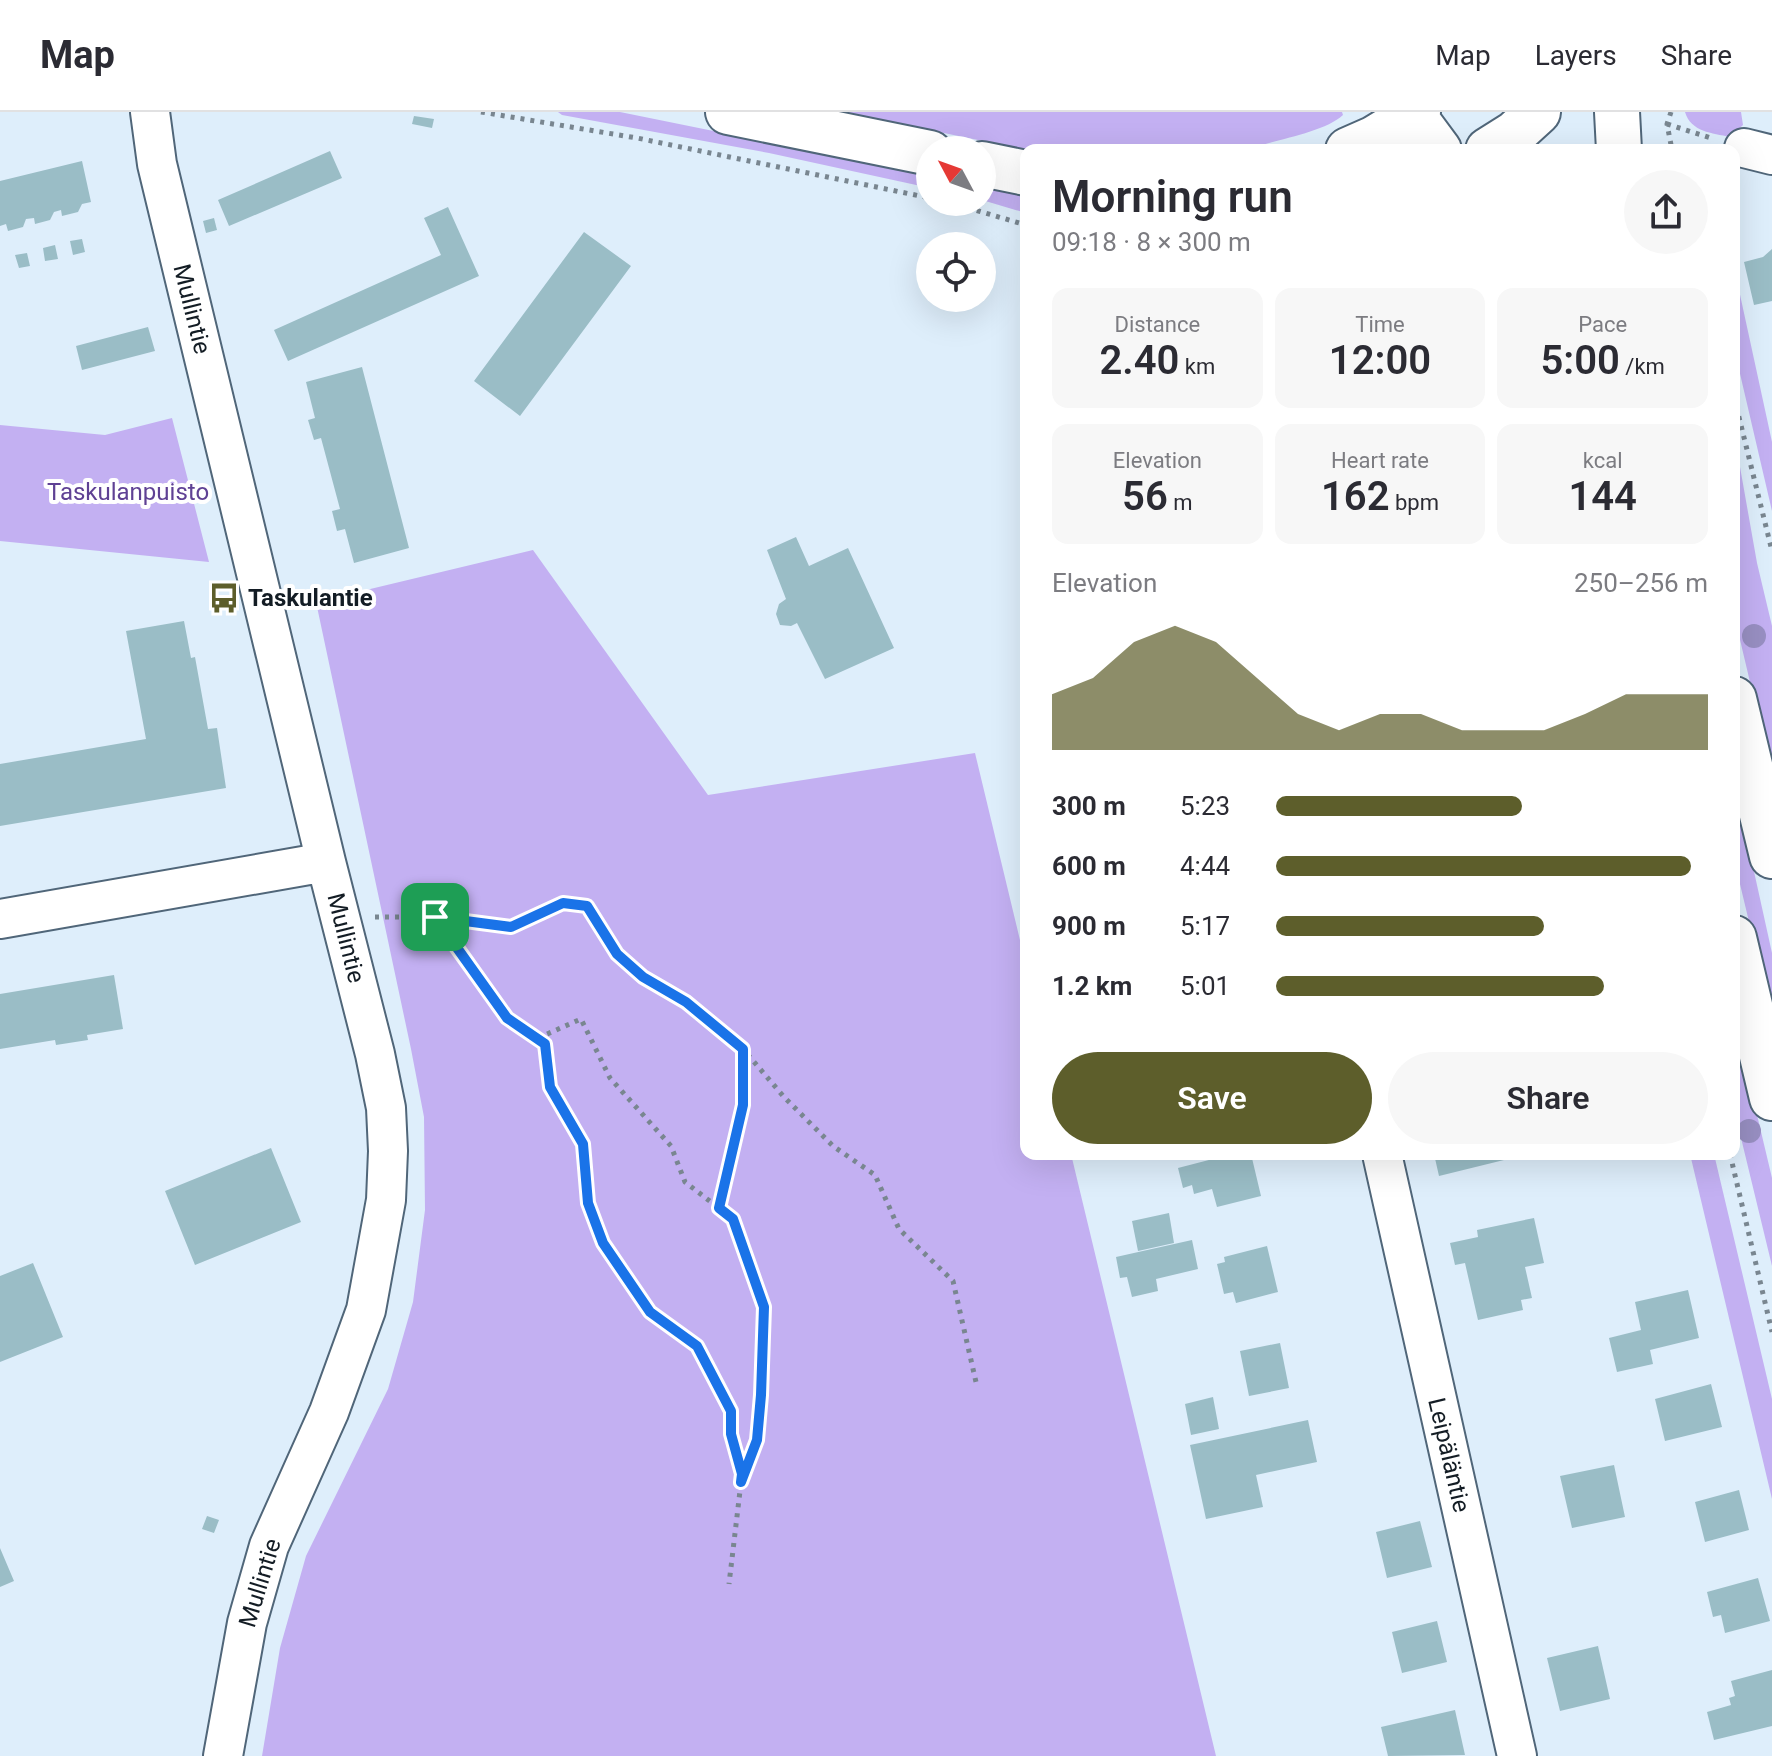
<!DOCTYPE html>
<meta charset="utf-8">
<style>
:root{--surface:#fff;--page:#f7f7f7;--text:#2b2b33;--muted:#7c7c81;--line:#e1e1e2;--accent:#5d5e2b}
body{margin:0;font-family:Roboto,sans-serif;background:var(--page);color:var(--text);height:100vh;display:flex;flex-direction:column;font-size:30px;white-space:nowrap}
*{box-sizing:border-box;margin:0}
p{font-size:26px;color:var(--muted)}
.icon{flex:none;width:44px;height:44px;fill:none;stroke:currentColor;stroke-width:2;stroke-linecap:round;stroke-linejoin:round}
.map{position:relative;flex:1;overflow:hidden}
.sheet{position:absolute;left:1020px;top:32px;width:720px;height:1016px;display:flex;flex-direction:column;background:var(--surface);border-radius:16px;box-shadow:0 8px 32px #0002}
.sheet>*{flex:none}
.needle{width:52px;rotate:311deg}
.buttons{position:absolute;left:916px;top:24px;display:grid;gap:16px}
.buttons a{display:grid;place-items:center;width:80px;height:80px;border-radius:50%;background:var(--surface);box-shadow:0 8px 32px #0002;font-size:40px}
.pin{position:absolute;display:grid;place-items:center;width:68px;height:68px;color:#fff;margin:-34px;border-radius:16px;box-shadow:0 4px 12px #0006}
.round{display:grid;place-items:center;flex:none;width:84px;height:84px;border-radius:42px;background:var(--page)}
.overview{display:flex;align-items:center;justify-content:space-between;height:136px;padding:0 32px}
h1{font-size:44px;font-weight:600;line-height:60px}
.stats{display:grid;grid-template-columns:repeat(3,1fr);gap:12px;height:136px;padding:8px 32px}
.stats div{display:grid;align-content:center;border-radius:16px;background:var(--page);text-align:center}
.stats b{font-size:40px;font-weight:600}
.stats small{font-size:22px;font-weight:400}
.stats p{font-size:22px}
.chart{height:224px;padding:16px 32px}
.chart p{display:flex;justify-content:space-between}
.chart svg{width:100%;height:144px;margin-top:8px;fill:var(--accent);opacity:.7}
.cta{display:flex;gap:16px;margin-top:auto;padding:16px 32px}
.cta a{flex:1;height:92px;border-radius:48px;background:var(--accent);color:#fff;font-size:32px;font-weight:600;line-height:92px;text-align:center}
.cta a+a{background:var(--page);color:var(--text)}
ul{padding:0 32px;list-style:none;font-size:26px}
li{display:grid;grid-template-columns:128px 96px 1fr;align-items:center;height:60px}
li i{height:20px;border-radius:10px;background:var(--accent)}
header{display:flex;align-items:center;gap:48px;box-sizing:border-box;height:112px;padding:0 40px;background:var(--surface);border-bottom:2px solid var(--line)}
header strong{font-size:38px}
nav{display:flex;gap:44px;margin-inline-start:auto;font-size:28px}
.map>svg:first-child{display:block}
.green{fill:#c3b0f2}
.building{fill:#9abdc6}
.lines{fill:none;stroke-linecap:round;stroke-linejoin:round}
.minor-casing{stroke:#506679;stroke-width:42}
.secondary-casing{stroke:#506679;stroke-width:48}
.path{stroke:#798690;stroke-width:5;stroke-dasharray:4 6;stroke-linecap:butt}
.minor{stroke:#fff;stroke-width:38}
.secondary{stroke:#fff;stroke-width:44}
.tree{fill:#988fc2}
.route-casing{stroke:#fff;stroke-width:16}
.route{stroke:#1a73e8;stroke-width:10}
.labels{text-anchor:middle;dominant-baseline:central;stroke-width:8;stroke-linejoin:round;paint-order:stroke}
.street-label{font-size:24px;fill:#131c24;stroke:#fff}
.park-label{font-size:24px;fill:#5f4194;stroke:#fff}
.poi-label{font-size:24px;font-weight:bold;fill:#131c24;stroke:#fff;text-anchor:start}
</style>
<header>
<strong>Map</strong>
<nav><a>Map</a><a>Layers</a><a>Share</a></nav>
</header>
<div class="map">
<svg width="1772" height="1644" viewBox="0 0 1772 1644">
<rect width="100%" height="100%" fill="#deeefb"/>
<path class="green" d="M558 0H620L930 63V76L769 41 562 3Z
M842 0H1342L1343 3C1326 19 1281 27 1258 34L1257 38H1026Z
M1685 0H1741L1743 13 1730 25C1712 21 1691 20 1685 0Z
M982 73 1026 83V101L982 88Z
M1734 155 1772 330V399L1734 236Z
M172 306 209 450 0 429V313L105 323Z
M1734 321 1757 451 1772 514V663L1737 515 1734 488Z
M533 438 708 683 975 641 1026 853V1042H1071L1216 1644H262L280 1536 306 1444 388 1277 413 1190 425 1098 424 1005 411 937 316 490Z
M1734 669 1772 841V906L1734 747Z
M1734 906 1772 1066V1154L1734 997Z
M1690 1042H1714L1772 1287V1387Z"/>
<path class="building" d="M414 4 434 7 432 16 412 12Z
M330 39 342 66 229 114 218 88Z
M82 49 91 90 82 92 78 100 62 104 61 98 54 100 50 108 35 112 34 106 26 107 23 115 8 119 6 112 0 114V69Z
M448 95 479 164 288 249 274 218 441 143 424 106Z
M214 106 217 118 206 121 203 109Z
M584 120 631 154 520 304 474 269Z
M82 127 85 140 73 143 70 129Z
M55 133 58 147 45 149 43 136Z
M1772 137V189L1754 193 1744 150 1763 145Z
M27 141 30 154 19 156 15 143Z
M148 215 155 239 82 258 76 234Z
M362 255 409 436 354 451 345 417 337 419 332 399 340 397 321 326 314 328 308 308 315 306 306 270Z
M796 425 809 454 848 436 894 536 825 567 797 511 791 514 780 513 776 502 779 492 786 487 767 438Z
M184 509 191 546 195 545 208 617 217 616 226 676 0 714V652L146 627 126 519Z
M114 863 123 917 87 923 88 928 56 933 55 928 0 937V882Z
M271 1036 301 1110 195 1153 165 1079Z
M1232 1042H1251L1261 1084 1217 1095 1212 1077 1194 1082 1192 1073 1183 1076 1178 1056Z
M1434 1042H1503L1504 1048 1439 1064Z
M1169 1101 1174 1131 1138 1139 1132 1109Z
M1534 1106 1544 1151 1525 1155 1532 1186 1521 1188 1523 1198 1478 1208 1465 1151 1455 1153 1450 1131 1478 1125 1477 1118Z
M1192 1128 1198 1157 1156 1167 1158 1179 1132 1185 1127 1165 1120 1166 1116 1145Z
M1267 1134 1278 1180 1236 1191 1233 1180 1224 1182 1217 1152 1225 1150 1224 1145Z
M33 1151 63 1225 0 1250V1164Z
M1688 1178 1699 1226 1650 1238 1653 1252 1617 1260 1609 1226 1641 1218 1635 1190Z
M1280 1231 1289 1276 1249 1284 1240 1239Z
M1711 1272 1722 1315 1665 1329 1655 1287Z
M1213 1285 1219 1317 1191 1323 1185 1292Z
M1308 1308 1317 1350 1256 1363 1263 1395 1206 1407 1190 1333Z
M1614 1353 1625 1405 1572 1416 1560 1364Z
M1739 1378 1749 1418 1705 1430 1695 1390Z
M207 1404 219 1408 214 1421 202 1417Z
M1420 1409 1432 1455 1387 1466 1376 1420Z
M0 1436 14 1469 0 1475Z
M1758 1466 1770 1509 1725 1521 1721 1503 1713 1505 1707 1480Z
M1437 1509 1447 1550 1402 1561 1392 1520Z
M1598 1534 1610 1587 1560 1599 1547 1546Z
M1772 1558V1614L1714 1628 1707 1600 1731 1593 1729 1586 1735 1584 1731 1569Z
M1455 1598 1465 1643 1388 1644 1381 1615Z"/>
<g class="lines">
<g class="minor-casing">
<path id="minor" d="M150 0 157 52 326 750 375 942 386 996 388 1039 386 1088 366 1198 329 1300 269 1434 247 1511 223 1644
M1744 36 1772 43
M0 807 326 750
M1382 1042 1517 1644"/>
</g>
<g class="secondary-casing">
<path id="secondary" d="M728 0 930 41
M1617 0 1619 38
M1413 3 1439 38
M1348 38 1373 27 1418 0
M1488 38 1515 21 1538 0
M982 52 1026 61
M1734 587 1772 744
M1734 826 1772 986"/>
</g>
<path class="path" d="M481 0 637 26 930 86
M1671 0 1667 12 1672 38
M1667 12 1714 27
M948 90 1026 113
M1734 285 1772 439
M375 805H435L507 906 545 932 550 975 583 1032 588 1091 603 1131 650 1200 697 1234 731 1299V1322L742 1362 729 1472
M435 805 511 815 563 791 587 794 617 842 643 865 686 890 743 937 784 985 833 1034 875 1063 899 1117 953 1169 976 1270
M538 926 581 907 610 966 671 1034 685 1070 733 1107 764 1195 761 1283 757 1328 743 1365
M1730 1042 1772 1220
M719 1096 743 993V938"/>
<use href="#minor" class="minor"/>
<use href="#secondary" class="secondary"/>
</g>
<g class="tree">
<circle cx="1754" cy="524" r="12"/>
<circle cx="1749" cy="1019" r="12"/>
</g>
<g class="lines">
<g class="route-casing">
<path id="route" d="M563 791 587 794 617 842 643 865 686 890 743 937V993L719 1096 733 1107 764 1195 761 1283 757 1328 741 1370 742 1362 731 1322V1299L697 1234 650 1200 603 1131 588 1091 583 1032 550 975 545 932 507 906 435 805 511 815Z"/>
</g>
<use href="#route" class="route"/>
</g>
<defs>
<g id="bus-bare" transform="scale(2.4)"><path d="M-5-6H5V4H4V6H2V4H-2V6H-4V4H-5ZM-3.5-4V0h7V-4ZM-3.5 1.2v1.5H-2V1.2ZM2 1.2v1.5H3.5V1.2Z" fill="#5d5e2b" stroke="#fff" stroke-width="2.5" paint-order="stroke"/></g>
</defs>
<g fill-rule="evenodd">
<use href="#bus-bare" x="224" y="486"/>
</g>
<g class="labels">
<g class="street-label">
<text transform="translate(192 197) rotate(76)">Mullintie</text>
<text transform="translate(346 826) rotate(76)">Mullintie</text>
<text transform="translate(1449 1343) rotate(77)">Leipäläntie</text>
<text transform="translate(260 1471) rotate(-73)">Mullintie</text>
</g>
<g class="park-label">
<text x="128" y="380">Taskulanpuisto</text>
</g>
<g class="poi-label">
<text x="248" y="486">Taskulantie</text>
</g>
</g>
</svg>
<div class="buttons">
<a><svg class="needle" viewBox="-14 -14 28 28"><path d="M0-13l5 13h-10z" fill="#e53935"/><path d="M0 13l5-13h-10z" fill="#7c7c81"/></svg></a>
<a><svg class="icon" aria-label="locate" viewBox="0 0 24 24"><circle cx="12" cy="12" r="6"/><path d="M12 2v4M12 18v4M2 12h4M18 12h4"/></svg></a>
</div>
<div class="pin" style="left:435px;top:805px;background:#1e9e55"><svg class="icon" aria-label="arrive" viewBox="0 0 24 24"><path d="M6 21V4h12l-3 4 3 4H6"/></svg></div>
<section class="sheet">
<div class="overview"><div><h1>Morning run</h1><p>09:18 · 8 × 300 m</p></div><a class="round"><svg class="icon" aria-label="share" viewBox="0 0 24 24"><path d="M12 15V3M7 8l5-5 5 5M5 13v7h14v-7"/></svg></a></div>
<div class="stats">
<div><p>Distance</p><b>2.40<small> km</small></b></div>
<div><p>Time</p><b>12:00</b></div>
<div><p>Pace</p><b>5:00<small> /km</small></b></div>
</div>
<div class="stats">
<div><p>Elevation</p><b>56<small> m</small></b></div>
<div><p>Heart rate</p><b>162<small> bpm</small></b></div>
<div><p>kcal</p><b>144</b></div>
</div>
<div class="chart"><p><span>Elevation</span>250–256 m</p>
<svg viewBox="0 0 160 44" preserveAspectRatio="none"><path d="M0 44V27L10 22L20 11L30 6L40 11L50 22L60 33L70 38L80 33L90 33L100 38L110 38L120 38L130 33L140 27L150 27L160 27V44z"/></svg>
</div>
<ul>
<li><b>300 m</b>5:23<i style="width:57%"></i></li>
<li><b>600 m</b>4:44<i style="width:96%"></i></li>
<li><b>900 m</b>5:17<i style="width:62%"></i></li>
<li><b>1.2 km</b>5:01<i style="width:76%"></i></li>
</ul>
<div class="cta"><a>Save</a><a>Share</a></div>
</section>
</div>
